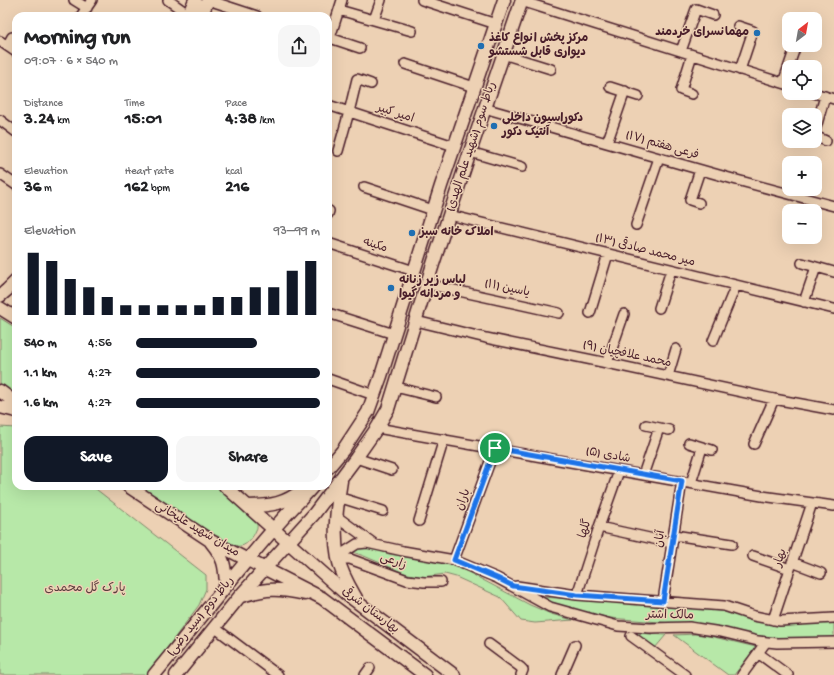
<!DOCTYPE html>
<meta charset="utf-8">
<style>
:root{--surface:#fff;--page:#f6f6f6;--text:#202124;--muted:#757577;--accent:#111827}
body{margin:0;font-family:"Gochi Hand","Playpen Sans Arabic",sans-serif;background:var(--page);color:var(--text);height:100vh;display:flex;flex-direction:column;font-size:15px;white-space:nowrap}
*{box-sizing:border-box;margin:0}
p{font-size:13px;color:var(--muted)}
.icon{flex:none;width:22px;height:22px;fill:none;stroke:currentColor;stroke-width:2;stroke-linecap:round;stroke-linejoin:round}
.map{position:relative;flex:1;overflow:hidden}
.panel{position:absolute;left:12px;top:12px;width:320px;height:478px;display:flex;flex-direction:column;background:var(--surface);border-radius:12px;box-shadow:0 4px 16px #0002}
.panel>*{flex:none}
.needle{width:26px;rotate:31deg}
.controls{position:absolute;left:782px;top:12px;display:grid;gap:8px}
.controls a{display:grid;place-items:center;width:40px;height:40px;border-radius:8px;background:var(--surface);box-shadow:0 4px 16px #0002;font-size:20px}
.pin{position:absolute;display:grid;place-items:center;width:34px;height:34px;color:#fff;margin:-17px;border:2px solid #fff;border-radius:50%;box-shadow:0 1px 4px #0007}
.round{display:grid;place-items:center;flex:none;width:42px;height:42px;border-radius:12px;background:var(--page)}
.headline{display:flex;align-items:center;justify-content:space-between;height:68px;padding:0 12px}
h1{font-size:22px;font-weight:700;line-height:30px}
.stats{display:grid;grid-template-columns:repeat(3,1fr);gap:6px;height:68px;padding:4px 12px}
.stats div{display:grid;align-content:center}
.stats b{font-size:17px;font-weight:700}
.stats small{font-size:11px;font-weight:400}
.stats p{font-size:11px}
.chart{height:112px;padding:8px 12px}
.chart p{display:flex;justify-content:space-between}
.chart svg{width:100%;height:72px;margin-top:4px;stroke:var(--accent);stroke-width:6}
.cta{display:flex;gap:8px;margin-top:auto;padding:8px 12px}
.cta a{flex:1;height:46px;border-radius:12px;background:var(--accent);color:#fff;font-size:16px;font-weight:700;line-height:46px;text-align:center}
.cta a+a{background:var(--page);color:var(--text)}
ul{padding:0 12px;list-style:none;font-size:13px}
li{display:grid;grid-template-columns:64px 48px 1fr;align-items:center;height:30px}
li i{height:10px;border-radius:5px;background:var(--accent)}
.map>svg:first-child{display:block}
.green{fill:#b7e8a8;stroke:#80846a}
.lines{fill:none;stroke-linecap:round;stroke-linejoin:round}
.minor-casing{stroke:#4a1f2b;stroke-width:12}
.major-casing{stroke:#4a1f2b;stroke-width:15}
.minor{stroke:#edd1b4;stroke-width:9}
.major{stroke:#edd1b4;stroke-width:12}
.route-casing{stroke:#fff;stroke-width:8}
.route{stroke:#1a73e8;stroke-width:5}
.poi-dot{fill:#1f6fb2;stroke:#edd1b4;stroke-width:1.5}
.labels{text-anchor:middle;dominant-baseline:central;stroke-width:3;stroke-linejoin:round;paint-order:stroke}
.poi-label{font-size:12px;font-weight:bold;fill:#4a1f2b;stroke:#edd1b4;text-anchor:start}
.street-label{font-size:12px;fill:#4a1f2b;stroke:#edd1b4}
.park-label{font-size:12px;fill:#5a3d3e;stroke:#edd1b4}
</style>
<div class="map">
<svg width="834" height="675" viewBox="0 0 834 675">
<rect width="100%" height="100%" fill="#edd1b4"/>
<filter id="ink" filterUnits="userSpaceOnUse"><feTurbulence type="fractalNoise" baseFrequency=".025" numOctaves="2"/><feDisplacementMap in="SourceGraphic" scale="8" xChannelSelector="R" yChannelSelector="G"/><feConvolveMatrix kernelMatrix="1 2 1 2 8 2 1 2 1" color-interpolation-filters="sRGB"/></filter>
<g filter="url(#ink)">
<path class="green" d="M0 318 16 328V395L0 383Z
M0 427 16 428V486H92L206 575V589L199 605 147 675H0Z
M137 486H220L256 521C257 524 258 527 256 530 254 536 247 545 241 546 236 547 230 545 225 543Z
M368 546 389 554 446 563 466 571 530 605 551 614 573 620 535 623 521 621 500 597 456 577 445 574 422 577 404 573 364 556 350 551 359 547Z
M543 597 722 611 749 619 777 625 834 623V638L774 639 709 626 610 618 555 605Z
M630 631 650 634 666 635 655 648Z
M696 634 714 637 756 647 734 675H728L674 635Z"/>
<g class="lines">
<g class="minor-casing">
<path id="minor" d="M74 0 87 8
M168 0 185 12
M208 0 257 16
M342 0 330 38 360 48
M422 0 496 24
M521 1 789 85
M339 10 412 31
M81 16 92 0
M374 20 381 0
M738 26 753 31 740 70
M0 41 16 52
M7 46 12 37 16 40
M681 51 696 9 713 15
M503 54 551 69
M405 64 474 87
M783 83 796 45
M610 87 638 96
M814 93 834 99
M692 94 681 90 692 55
M328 105 454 146
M484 108 733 179 834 206
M0 120 16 132
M815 131 825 96
M815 136 826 141
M607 143 625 91
M338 151 349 112 357 79 371 84
M470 152 522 167
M0 174 16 185
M364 187 433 210
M699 203 690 200 700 170
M328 214 329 211
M449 215 834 309
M636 225 659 158
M328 243 414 271
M802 263 834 272
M427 284 559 313
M804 302 816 267
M659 308 671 270
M328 313 394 334
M590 313 608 254
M416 321 486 338 607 363 774 399 834 410
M713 341 736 285
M607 363 624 314
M668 376 676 349
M328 379 374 395
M395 387 436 397
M646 425 669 430
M377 428 762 496 834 506
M689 443 712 450
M754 444 774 399
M356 458 392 470
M643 475 659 428
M691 483 702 448
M338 497 383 511
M336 516 373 543
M419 521 444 439
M599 527 672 543
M674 535 732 544
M753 556 790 569
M338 559 346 551 357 544 367 543 403 551 454 560 497 578 550 607 618 626 650 628 689 627 721 632 758 641 777 643 834 642
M338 559H350L407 580 424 582H441
M454 560 495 448
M792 562 821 573
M517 586 577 595 724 606 754 616 780 621 834 618
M577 595 599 527 619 471
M663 601 682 481
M773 620 812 503
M214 627 278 675
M631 636 685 675
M489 644 520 667 523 670 521 675
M758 653 788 675
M365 675 370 668
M562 675 575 645
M742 675 766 642"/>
</g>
<g class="major-casing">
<path id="major" d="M188 16 195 0
M201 16 208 0
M0 296 7 290 16 281
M0 308 16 318
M0 391 16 403
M0 407 16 411
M328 468 343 450 368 412 381 376 441 186 504 0
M341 481C337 506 333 533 338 558 341 573 349 586 356 598
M128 486 211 541 322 598 425 675
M225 486 345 593 454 675
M248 506C272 506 284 504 304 489
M211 542C224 558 225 565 226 585
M241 596C267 588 278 588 305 594
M154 675C194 627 231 578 272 531 285 515 300 501 313 486
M176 675 240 596 314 514 356 458 377 428 388 409 434 261 470 152 522 0"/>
</g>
<use href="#minor" class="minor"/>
<use href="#major" class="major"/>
</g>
</g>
<g class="lines" filter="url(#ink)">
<g class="route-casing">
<path id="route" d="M495 448 682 481 663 601 577 595 513 586 497 578 454 560Z"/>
</g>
<use href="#route" class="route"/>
</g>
<g class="poi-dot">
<circle cx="757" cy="33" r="4"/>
<circle cx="481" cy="46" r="4"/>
<circle cx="494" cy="126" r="4"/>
<circle cx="412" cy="233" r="4"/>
<circle cx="391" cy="288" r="4"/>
</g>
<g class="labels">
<g class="poi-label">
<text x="749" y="33" text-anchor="end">مهمانسرای خردمند</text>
<text x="489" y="39">مرکز پخش انواع کاغذ<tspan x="489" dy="14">دیواری قابل شستشو</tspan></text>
<text x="502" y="119">دکوراسیون داخلی<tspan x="502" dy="14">آنتیک دکور</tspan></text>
<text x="420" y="233">املاک خانه سبز</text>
<text x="399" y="281">لباس زیر زنانه<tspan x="399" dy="14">و مردانه گیوا</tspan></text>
</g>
<g class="street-label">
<text transform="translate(395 114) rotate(18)">امیر کبیر</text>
<text transform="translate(662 146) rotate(16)">فرعی هفتم (۱۷)</text>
<text transform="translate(472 147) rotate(-72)">رباط سوم (شهید علم الهدی)</text>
<text transform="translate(375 246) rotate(18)">مکینه</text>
<text transform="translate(645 251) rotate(14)">میر محمد صادقی (۱۳)</text>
<text transform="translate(507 289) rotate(12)">یاسین (۱۱)</text>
<text transform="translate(627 355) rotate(12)">محمد علافچیان (۹)</text>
<text transform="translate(608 456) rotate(10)">شادی (۵)</text>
<text transform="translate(464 500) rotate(-70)">باران</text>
<text transform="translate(586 529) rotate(-72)">گلها</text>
<text transform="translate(197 530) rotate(31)">میدان شهید علیخانی</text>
<text transform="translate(661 539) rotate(-81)">آبان</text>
<text transform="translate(781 558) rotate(-72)">بهار</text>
<text transform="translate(393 562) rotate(21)">زارعی</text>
<text transform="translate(370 611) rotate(37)">بهارستان شرقی</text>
<text transform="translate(670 616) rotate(1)">مالک اشتر</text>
<text transform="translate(201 617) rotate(-51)">رباط دوم (سید رضی)</text>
</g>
<g class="park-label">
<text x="85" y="589">پارک گل محمدی</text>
</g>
</g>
</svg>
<div class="controls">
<a><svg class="needle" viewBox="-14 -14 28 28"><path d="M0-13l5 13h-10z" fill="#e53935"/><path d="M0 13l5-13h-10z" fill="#757577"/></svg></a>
<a><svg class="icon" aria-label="locate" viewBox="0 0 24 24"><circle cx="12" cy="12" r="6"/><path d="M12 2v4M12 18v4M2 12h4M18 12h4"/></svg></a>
<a><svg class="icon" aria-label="layers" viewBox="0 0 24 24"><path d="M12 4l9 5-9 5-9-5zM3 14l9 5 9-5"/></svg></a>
<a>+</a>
<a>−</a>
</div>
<div class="pin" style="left:495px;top:448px;background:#1e9e55"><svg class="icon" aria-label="arrive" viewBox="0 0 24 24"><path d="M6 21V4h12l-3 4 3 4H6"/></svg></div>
<section class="panel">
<div class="headline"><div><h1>Morning run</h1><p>09:07 · 6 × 540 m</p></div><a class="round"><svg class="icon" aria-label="share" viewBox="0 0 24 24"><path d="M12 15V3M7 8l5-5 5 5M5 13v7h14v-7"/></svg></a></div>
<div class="stats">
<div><p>Distance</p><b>3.24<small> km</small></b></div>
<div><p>Time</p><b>15:01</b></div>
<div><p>Pace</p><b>4:38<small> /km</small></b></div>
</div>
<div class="stats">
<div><p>Elevation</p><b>36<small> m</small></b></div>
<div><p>Heart rate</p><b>162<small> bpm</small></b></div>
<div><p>kcal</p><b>216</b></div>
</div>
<div class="chart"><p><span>Elevation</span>93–99 m</p>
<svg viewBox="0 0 160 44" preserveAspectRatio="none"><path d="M5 44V6M15 44V11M25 44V22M35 44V27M45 44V33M55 44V38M65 44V38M75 44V38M85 44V38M95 44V38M105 44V33M115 44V33M125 44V27M135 44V27M145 44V17M155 44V11"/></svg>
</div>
<ul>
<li><b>540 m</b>4:56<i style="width:66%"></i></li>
<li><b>1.1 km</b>4:27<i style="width:100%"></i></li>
<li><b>1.6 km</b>4:27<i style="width:100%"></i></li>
</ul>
<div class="cta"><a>Save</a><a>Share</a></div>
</section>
</div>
